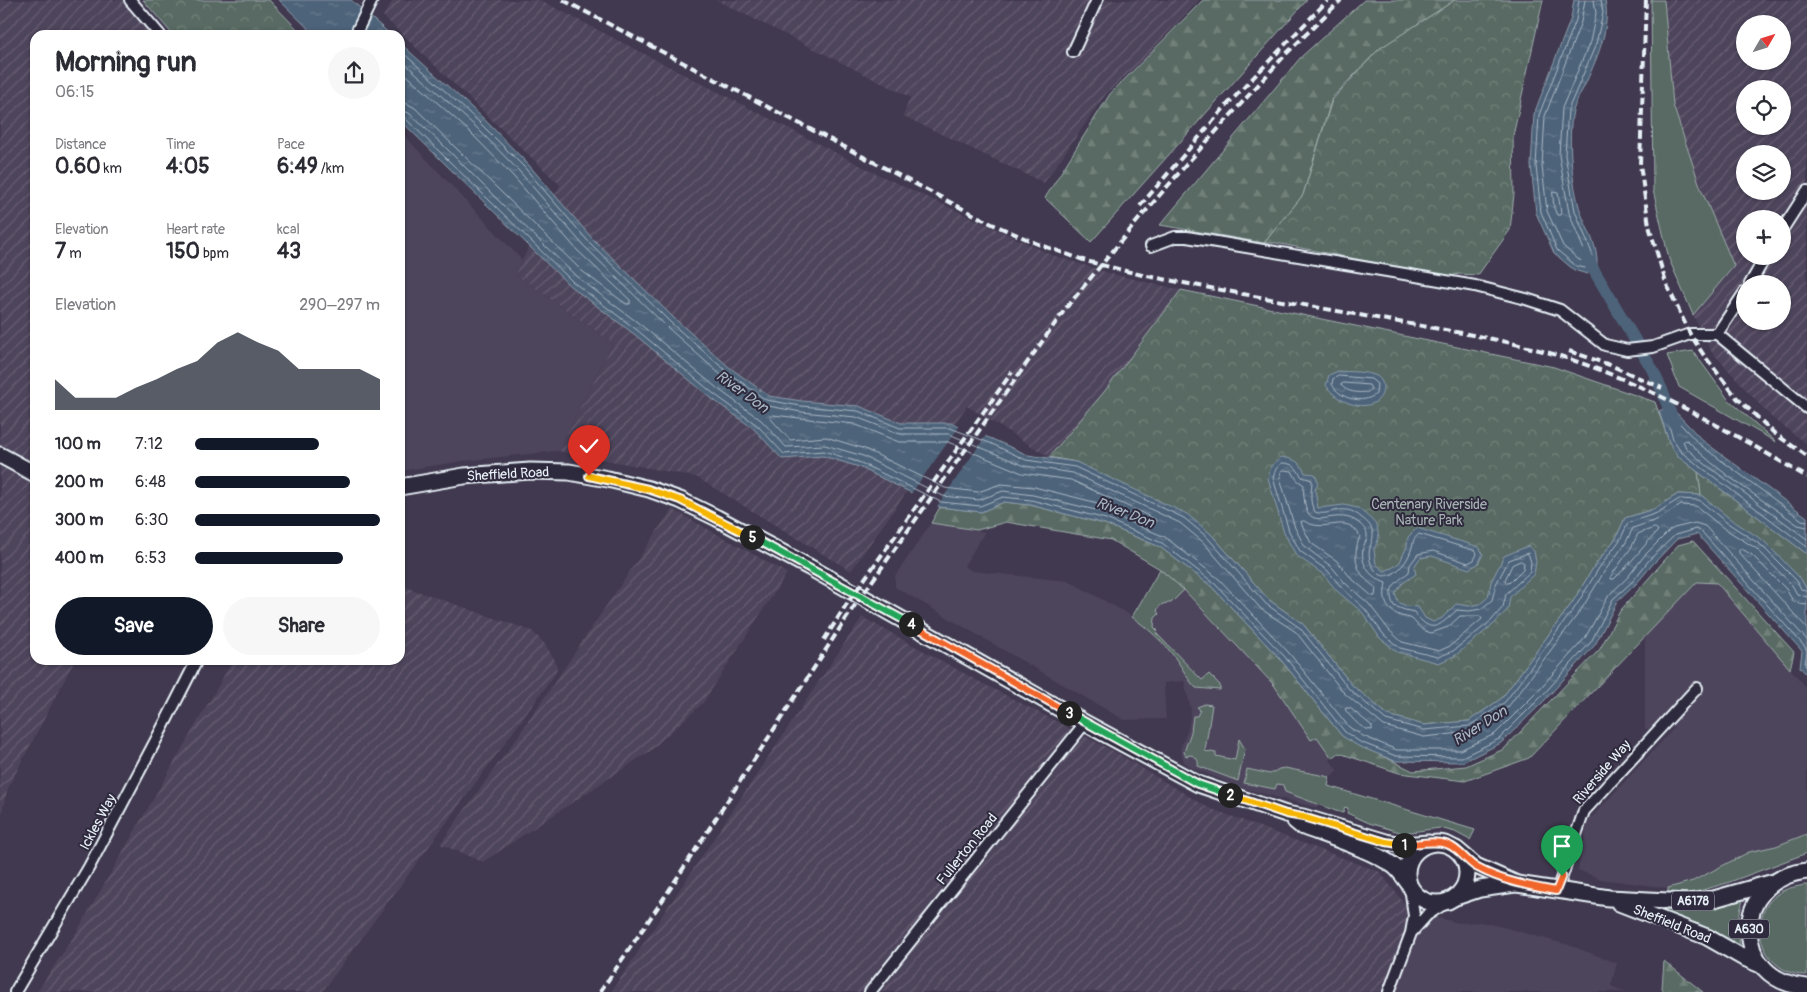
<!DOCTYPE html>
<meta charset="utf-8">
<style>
:root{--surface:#fff;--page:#f7f7f7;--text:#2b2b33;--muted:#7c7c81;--accent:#111827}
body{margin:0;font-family:Pangolin,sans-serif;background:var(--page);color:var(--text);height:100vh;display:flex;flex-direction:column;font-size:19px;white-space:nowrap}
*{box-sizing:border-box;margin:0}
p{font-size:16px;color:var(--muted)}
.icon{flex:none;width:28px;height:28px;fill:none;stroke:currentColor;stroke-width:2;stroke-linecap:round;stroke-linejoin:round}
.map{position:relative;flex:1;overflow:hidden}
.side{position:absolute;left:30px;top:30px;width:375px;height:635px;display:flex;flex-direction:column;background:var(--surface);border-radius:15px;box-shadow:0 1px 4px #0004}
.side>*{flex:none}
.needle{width:32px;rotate:51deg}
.tools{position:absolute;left:1736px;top:15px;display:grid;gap:10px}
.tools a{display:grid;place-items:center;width:55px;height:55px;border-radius:50%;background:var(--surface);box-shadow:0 1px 4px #0004;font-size:25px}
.pin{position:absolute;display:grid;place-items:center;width:42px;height:42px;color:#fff;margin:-51px -21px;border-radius:50% 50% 50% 0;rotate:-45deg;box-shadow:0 0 5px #0007}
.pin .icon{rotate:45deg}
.km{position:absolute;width:25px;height:25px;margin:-12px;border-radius:50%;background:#222;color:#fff;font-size:14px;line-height:25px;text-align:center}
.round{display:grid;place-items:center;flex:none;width:52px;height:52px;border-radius:26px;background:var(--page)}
.overview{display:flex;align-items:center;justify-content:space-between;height:85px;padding:0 25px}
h1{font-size:28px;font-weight:700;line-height:38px}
.stats{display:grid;grid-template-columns:repeat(3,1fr);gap:8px;height:85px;padding:5px 25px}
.stats div{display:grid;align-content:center}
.stats b{font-size:21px;font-weight:700}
.stats small{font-size:14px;font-weight:400}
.stats p{font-size:14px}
.chart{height:140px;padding:10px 25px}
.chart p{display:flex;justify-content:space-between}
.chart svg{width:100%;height:90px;margin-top:5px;fill:var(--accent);opacity:.7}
.action{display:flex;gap:10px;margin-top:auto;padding:10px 25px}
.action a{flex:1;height:58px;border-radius:30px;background:var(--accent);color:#fff;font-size:20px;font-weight:700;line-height:58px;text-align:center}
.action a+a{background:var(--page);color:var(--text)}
ul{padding:0 25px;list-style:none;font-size:16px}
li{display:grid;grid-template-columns:80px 60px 1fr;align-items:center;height:38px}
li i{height:12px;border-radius:6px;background:var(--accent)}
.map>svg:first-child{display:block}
.built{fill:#4e445b}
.industrial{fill:url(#industrial-furrows);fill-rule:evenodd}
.grass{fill:#596b63;stroke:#a0aeae}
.forest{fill:url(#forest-firs);stroke:#a0aeae}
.park{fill:url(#park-crowns);stroke:#a0aeae}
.water{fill:url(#water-ripples);stroke:#8c9cac}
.pier{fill:#41394f}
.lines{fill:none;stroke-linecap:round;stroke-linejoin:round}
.shore{stroke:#aab9c6;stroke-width:1}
.canal{stroke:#4e647a;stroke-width:12}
.street-casing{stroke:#e8f1f8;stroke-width:14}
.primary-casing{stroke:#e8f1f8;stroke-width:19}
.street{stroke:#2f2a3d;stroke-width:10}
.primary{stroke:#2f2a3d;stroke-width:15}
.rail{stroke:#e8f1f8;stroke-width:4;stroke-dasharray:8 4;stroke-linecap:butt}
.split-1-casing{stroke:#fff;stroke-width:10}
.split-2-casing{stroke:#fff;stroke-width:10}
.split-3-casing{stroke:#fff;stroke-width:10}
.split-4-casing{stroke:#fff;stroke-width:10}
.split-5-casing{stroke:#fff;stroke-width:10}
.split-6-casing{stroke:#fff;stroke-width:10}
.split-1{stroke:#f0652b;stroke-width:6}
.split-2{stroke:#f5b400;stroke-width:6}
.split-3{stroke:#22a559;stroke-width:6}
.split-4{stroke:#f0652b;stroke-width:6}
.split-5{stroke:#22a559;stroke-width:6}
.split-6{stroke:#f5b400;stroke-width:6}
.labels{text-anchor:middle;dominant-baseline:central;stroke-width:4;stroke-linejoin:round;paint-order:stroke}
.shield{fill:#2f2a3d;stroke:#b0b5c0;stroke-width:1}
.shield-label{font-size:12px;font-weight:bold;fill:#e8f1f8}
.street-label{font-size:14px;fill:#e8f1f8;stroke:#2f2a3d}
.park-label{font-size:14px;fill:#a8b5b5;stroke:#2f2a3d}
.water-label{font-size:15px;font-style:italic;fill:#aab9c6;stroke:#2f2a3d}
</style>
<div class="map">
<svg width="1807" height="992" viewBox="0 0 1807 992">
<defs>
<pattern id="industrial-furrows" width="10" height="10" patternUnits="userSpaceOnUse" patternTransform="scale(1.25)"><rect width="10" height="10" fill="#4e445b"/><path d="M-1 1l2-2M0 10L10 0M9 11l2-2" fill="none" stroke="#685f73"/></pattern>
<pattern id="forest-firs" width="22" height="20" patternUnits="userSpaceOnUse" patternTransform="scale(1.25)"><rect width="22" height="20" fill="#596b63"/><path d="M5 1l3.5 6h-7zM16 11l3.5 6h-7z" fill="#71817a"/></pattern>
<pattern id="park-crowns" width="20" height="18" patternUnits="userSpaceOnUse" patternTransform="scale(1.25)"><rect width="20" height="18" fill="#596b63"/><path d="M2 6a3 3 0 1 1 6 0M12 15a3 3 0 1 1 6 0" fill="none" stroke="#71817a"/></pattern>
<pattern id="water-ripples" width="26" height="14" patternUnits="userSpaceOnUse" patternTransform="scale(1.25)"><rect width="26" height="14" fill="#4e647a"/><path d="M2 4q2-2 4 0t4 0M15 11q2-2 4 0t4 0" fill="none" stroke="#687b8e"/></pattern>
</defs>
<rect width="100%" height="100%" fill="#41394f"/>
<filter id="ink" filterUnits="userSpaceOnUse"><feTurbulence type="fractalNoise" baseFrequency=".02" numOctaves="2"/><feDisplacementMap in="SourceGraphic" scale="10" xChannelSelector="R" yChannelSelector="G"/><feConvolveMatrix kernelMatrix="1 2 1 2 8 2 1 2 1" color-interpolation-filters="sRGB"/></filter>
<g filter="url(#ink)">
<path class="built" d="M400 131 522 260 515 274 613 343 558 451 463 461 400 471Z
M931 523 985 532 964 566 972 571 1069 581 1132 616 1160 569 1184 590 1274 685 1296 700 1338 753 1330 760 1338 771 1330 777 1328 786 1317 808 1238 787 1190 767 1184 762 1180 749 1188 729 1191 710 1184 681 1164 683 1166 719 1124 720 895 587V576Z
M1697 582 1716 583 1807 688V834L1776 846 1749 852 1693 881 1668 888 1600 879 1578 870 1588 821 1674 728 1645 729V636Z
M1427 915 1459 923 1480 922 1499 926 1569 945 1617 963 1611 986 1626 992H1389L1406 945Z"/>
<path class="industrial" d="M0 0H123L154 35H35V660H75L8 788 0 819Z
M393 0H540L875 173 1052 255 1112 274 1181 290 1104 392 1049 457 967 406 851 571 696 477 558 451 613 343 515 274 560 185 383 16Z
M716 0H1199L1136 66 1106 94 1044 183 903 116 910 97Z
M1664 0H1807V444L1771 417 1711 351 1693 315 1734 266 1701 189 1673 105ZM1745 24H1782V61H1745ZM1745 89H1782V126H1745ZM1745 154H1782V191H1745ZM1745 219H1782V256H1745ZM1745 284H1782V321H1745Z
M672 509 787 573 703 703 650 751 483 862 440 844 516 739Z
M400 585 532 631 544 643 555 660 557 668 555 674 511 735 322 992H37L79 928 233 660H400Z
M862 617 978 681 1115 752 1207 807 1380 872 1414 916 1390 992H611Z"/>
<path class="grass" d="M1651 0H1664L1673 105 1701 189 1734 266 1693 315 1669 259 1653 190Z
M1693 351 1728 399 1776 442 1679 387 1667 355Z
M1160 569 1184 590 1171 603C1163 603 1160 604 1157 611L1159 614 1155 618 1154 627 1158 631 1156 633 1202 680 1209 674 1220 685V690L1196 688C1188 680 1184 671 1178 662 1165 643 1150 630 1132 617Z
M1205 704 1212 705 1205 751 1216 753V756L1235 760 1239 739 1245 749 1238 781 1198 766C1199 760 1196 756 1190 755L1186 756 1184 752 1191 732 1193 716H1197L1200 710 1197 707Z
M1285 768 1330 777 1328 786 1475 830 1470 840 1455 832 1440 828 1403 833 1369 823 1347 813 1348 808 1345 807 1343 813 1336 811 1285 792 1283 785 1277 784 1275 789 1244 783 1247 769 1270 774 1279 769Z
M1807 834V853L1727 883 1692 893 1668 894V888L1693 881 1749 852 1776 846Z
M1805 885H1807V975C1765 976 1743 923 1776 895 1785 888 1794 887 1805 885Z
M1743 899 1737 926 1740 945 1699 924 1651 910 1652 907 1679 912 1714 907Z"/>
<path class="forest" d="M1203 0H1307L1091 242 1045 198 1110 94Z
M1364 0H1455L1379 49 1332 98 1303 195 1264 243 1160 225 1301 57Z
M1698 472 1807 554V590L1801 579 1701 495Z
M1004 502 1030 505 1105 524 1160 547 1211 586 1281 660 1342 736 1413 771 1466 766 1504 749 1600 649 1620 611 1678 545 1693 541 1794 652 1790 669 1717 583 1697 582 1529 758 1465 781 1399 773 1339 753 1332 758 1317 737 1311 740 1274 685 1184 590 1160 569 1111 540 1006 522 977 530 931 523 940 507 981 512Z
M1664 961 1703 992H1664L1662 988Z"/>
<path class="park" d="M143 0H269L303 35H173Z
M1455 0H1543L1513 136 1514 194 1510 230 1478 275 1459 274 1447 277 1276 243H1264L1303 195 1332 100 1379 49Z
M1181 290 1554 367 1655 402 1669 442 1677 455 1698 472 1701 495 1678 494 1654 509 1625 518 1616 538 1595 565 1572 603 1502 698 1469 721 1424 725 1388 715 1352 685 1303 624 1269 600 1211 534 1076 462 1049 457 1104 392Z"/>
<path class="water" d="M279 0H351L391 35H315Z
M1574 0H1605C1611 30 1596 60 1584 87 1580 94 1575 103 1573 111 1567 138 1572 186 1581 213 1588 232 1598 245 1597 266L1587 274 1574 270 1554 253 1536 213 1531 166 1534 114 1571 18Z
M400 43 483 118 527 163 591 237 675 319 729 367 769 396 802 401 859 406 901 423H951L992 439 1028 455 1076 462 1187 514 1211 534 1269 600 1303 624 1352 685 1388 715 1424 725 1469 721 1502 698 1572 603 1595 565 1616 538 1625 518 1654 509 1678 494 1701 495 1729 518 1764 541 1801 579 1807 590V675L1800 667 1802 651 1697 534 1677 539 1653 564 1636 584 1617 602 1595 645 1544 701 1501 743 1463 762 1395 761 1358 746 1342 736 1281 660 1211 586 1160 547 1105 524 1030 505 1004 502 981 512 940 507 859 467 823 456 782 459 754 429 711 398 634 334 570 286 400 120Z
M1338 371C1349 372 1363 371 1374 375 1387 379 1385 397 1374 403 1357 411 1334 399 1326 385L1329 375Z
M1670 406 1702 440 1807 517V554L1677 456 1669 442 1659 411Z
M1281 457C1294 459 1300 461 1305 473L1315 474 1318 482 1315 490 1318 508 1344 505 1358 508 1371 519 1377 526 1379 538 1374 550 1376 564 1384 571 1392 568 1400 562 1407 546 1408 537 1417 528 1479 547 1483 554 1478 564 1469 569 1432 556 1420 558 1414 567 1416 574 1403 583 1395 593 1398 602 1406 606 1418 607 1425 618 1433 622 1442 618 1456 604 1469 606 1480 604 1488 597 1491 582 1504 556 1528 546 1534 551 1536 562 1534 574 1510 597 1508 609 1494 624 1456 655 1439 663 1397 652 1380 638 1362 612 1337 591 1324 575 1296 555 1284 533 1268 478 1271 466Z"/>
<path class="pier" d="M961 424 987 434 936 508 910 495Z"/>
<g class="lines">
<path class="shore" d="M1579 0 1576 20 1539 115 1536 166 1541 212 1557 250 1576 266 1585 268 1592 264V253L1575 211 1565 155 1568 110 1596 44 1603 13 1601 0
M1585 0 1581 22 1545 116 1542 166 1547 211 1563 246 1579 260 1584 261 1586 260V255L1569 213 1559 155 1562 108 1590 42 1596 13 1594 0
M400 50 479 122 524 167 587 240 671 323 726 371 766 400 801 406 858 411 900 428H950L990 443 1026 460 1075 467 1184 518 1207 537 1266 604 1300 628 1349 689 1386 720 1424 730 1469 726 1505 702 1576 606 1599 568 1620 540 1628 523 1657 513 1679 499 1699 500 1726 522 1761 545 1797 581 1801 589 1807 591
M400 59 475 126 519 171 583 245 667 327 722 376 763 405 801 412 856 417 900 434H949L1025 466 1073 473 1180 523 1203 542 1261 609 1296 632 1344 693 1384 726 1424 737 1470 732 1508 707 1581 610 1604 572 1625 544 1633 528 1659 519 1681 505 1696 506 1722 527 1757 549 1792 585 1797 594 1807 597
M400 69 470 132 513 176 577 250 630 300V304H626L582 271 415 108 408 104 400 103
M400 110 409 113 442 144 502 204 577 277 641 325 718 389 761 420 786 447 825 445 863 456 943 496 979 500 1003 491 1033 495 1108 513 1165 537 1219 579 1289 653 1349 727 1363 736 1397 750H1460L1495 734 1535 694 1585 638 1609 595 1628 577 1644 556 1669 531 1674 528 1695 523 1705 526 1807 640
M400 116 405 118 573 282 637 330 714 394 757 425 784 454 824 451 861 463 941 502 980 506 1003 497 1031 500 1106 519 1162 543 1214 583 1285 657 1345 732 1360 742 1396 756 1462 757 1499 739 1540 698 1591 642 1613 599 1633 581 1649 560 1675 535 1696 529 1701 531 1805 647 1807 651 1805 665 1807 668
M1553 192 1558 193 1561 213 1560 215H1557L1554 208Z
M1339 376 1371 379 1377 384 1376 394C1363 405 1339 399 1332 384L1333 379Z
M1344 383 1369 385 1371 389 1368 392C1359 393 1347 393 1341 385Z
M773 415 854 424 899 442H948L1022 473 1071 480 1155 519 1156 522 1153 524 1110 506 1034 487 1001 484 978 492 945 488 865 449 826 437 790 440 771 419 770 417Z
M1282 463C1294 463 1296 468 1302 477L1312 480C1312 491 1308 501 1315 512 1331 518 1342 500 1362 518 1366 521 1371 525 1372 530 1375 538 1371 541 1370 548 1367 558 1372 570 1381 575 1385 577 1388 575 1392 574 1402 569 1409 558 1412 547 1414 540 1413 539 1419 534L1476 551 1477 554 1474 560 1468 563 1433 551 1418 554 1410 565 1409 572C1397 582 1385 588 1394 606L1405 610 1414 612C1432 636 1439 626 1457 610L1469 611 1481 609 1492 600 1496 584 1509 560 1528 553 1531 562 1530 572 1506 594 1503 607 1491 621 1453 651 1438 657 1400 648 1384 635 1365 609 1341 587 1328 571 1300 551 1289 531 1273 478 1276 469Z
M1284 470 1292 471 1297 480 1304 485C1303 491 1304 497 1305 504 1311 535 1337 504 1360 524 1363 527 1368 531 1367 537 1367 540 1364 544 1363 548 1360 565 1371 578 1386 583 1383 599 1384 609 1401 616 1404 617 1409 617 1412 619 1420 627 1419 629 1431 633L1448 627 1460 616H1480L1482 619 1450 646 1439 651 1402 642 1389 630 1369 604 1345 583 1332 567 1305 547 1295 528 1280 478 1281 472Z
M1304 521C1326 535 1346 511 1360 536 1351 559 1357 575 1376 588L1375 596H1372L1351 578 1337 561 1311 543 1302 525 1301 522Z
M1807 521 1802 520 1699 444 1670 413 1666 414 1673 440 1681 452 1807 547
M1807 527 1798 525C1762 499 1717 472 1687 440L1683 441 1686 448 1705 464 1807 539
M1655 528 1658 530 1657 532C1642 547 1630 565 1614 579H1611V576L1631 548 1638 534Z
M1521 561 1524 563 1523 569 1509 583H1506L1505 580 1512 565Z
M1807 605 1800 604 1793 601 1786 589 1752 555 1742 549H1739V553L1807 628
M1346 708H1350L1372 726V730C1361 730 1353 719 1346 711Z"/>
<path class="canal" d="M1585 255 1652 369 1662 390 1674 423"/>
<g class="street-casing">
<path id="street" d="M130 0 160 35
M355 35 372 0
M1073 52 1097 0
M1782 230 1807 191
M1151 246 1175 237H1187L1475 286 1526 299 1560 310 1605 345 1627 350 1653 347 1690 334H1717L1807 408
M1750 284 1766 256
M1717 334 1745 292
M1410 886 1414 916 1411 933 1427 915 1447 902
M1557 891 1584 811 1697 688
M15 992 89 867 167 719 197 660
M870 992 1085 723
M1389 992 1411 933"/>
</g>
<g class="primary-casing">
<path id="primary" d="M0 455 35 474
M400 487 464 476 530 471 569 472 608 479 649 489 680 500 717 518 809 567 1085 723 1198 784 1286 814 1303 817 1386 842 1402 845 1429 843
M1295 821 1301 826C1327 836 1372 850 1394 866 1400 871 1404 877 1409 884
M1407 873a30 30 0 1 1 60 0a30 30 0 1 1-60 0Z
M1456 849 1476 866 1517 884 1609 898 1688 902 1714 899 1774 882
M1807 871C1729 879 1731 982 1807 987
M1456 897 1480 889 1515 884
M1619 903 1707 937 1742 957 1761 965"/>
</g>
<use href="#street" class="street"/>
<use href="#primary" class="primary"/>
<path class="rail" d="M563 0 992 224 1038 244 1086 261 1142 275C1224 291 1305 305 1387 320 1445 330 1504 339 1560 356 1649 384 1727 430 1807 477
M1646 0 1640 164 1649 226 1666 283 1690 334 1703 354 1737 398 1774 433 1807 456
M1140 206 1225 107 1328 0
M1569 351 1610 365 1662 388
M824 640 846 605 1012 372
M600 992 664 898 853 608 1066 308 1139 219 1192 158 1287 53 1341 0"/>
</g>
</g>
<g class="lines" filter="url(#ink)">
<g class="split-1-casing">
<path id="split-1" d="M1404 845C1417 844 1434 840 1446 844 1459 848 1465 860 1476 867 1501 881 1529 886 1556 891L1562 876"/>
</g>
<g class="split-2-casing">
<path id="split-2" d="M1230 795 1286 814 1303 817 1386 842 1404 845"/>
</g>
<g class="split-3-casing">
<path id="split-3" d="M1069 713 1198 784 1230 795"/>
</g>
<g class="split-4-casing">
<path id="split-4" d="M911 624 1069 713"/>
</g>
<g class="split-5-casing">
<path id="split-5" d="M752 537 911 624"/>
</g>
<g class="split-6-casing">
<path id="split-6" d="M589 476 648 489 680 500 752 537"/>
</g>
<use href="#split-1" class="split-1"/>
<use href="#split-2" class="split-2"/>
<use href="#split-3" class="split-3"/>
<use href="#split-4" class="split-4"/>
<use href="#split-5" class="split-5"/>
<use href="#split-6" class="split-6"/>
</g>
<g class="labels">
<g class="shield">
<rect x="1672" y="891.5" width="42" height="19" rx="4"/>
<rect x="1729" y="919.5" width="40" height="19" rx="4"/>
</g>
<g class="shield-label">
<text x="1693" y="901">A6178</text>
<text x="1749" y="929">A630</text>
</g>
<g class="street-label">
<text transform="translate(508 474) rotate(-3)">Sheffield Road</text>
<text transform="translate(1602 772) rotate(-49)">Riverside Way</text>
<text transform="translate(98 822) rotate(-62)">Ickles Way</text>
<text transform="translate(967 849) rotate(-51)">Fullerton Road</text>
<text transform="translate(1672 924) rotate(22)">Sheffield Road</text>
</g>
<g class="park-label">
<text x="1429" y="504">Centenary Riverside<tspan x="1429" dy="16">Nature Park</tspan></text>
</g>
<g class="water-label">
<text transform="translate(742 392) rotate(36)">River Don</text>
<text transform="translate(1125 513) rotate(21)">River Don</text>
<text transform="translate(1480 726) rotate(-32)">River Don</text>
</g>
</g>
</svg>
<div class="tools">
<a><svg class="needle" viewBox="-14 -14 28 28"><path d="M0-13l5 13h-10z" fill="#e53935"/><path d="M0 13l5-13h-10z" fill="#7c7c81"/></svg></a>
<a><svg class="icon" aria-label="locate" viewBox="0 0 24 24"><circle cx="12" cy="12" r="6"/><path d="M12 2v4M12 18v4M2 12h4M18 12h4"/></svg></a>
<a><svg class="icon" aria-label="layers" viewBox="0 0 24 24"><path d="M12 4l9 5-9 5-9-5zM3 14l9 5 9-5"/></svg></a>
<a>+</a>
<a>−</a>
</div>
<div class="pin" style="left:1562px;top:876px;background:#1e9e55"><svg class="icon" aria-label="arrive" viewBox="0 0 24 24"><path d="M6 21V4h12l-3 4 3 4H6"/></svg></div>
<div class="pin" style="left:589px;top:476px;background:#d93025"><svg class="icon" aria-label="check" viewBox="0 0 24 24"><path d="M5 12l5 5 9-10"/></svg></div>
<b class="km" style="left:1404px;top:845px">1</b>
<b class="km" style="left:1230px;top:795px">2</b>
<b class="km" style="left:1069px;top:713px">3</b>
<b class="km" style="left:911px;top:624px">4</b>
<b class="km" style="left:752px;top:537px">5</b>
<section class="side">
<div class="overview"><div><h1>Morning run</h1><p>06:15</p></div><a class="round"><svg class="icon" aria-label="share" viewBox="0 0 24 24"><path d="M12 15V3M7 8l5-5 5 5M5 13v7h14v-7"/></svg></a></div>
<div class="stats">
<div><p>Distance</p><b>0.60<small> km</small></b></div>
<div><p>Time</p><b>4:05</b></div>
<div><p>Pace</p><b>6:49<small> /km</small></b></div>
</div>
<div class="stats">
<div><p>Elevation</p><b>7<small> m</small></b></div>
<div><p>Heart rate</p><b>150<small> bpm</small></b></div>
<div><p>kcal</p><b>43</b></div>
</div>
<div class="chart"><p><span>Elevation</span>290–297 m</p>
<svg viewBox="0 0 160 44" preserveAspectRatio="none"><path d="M0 44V29L10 38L20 38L30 38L40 33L50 29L60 24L70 20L80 11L90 6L100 11L110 15L120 24L130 24L140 24L150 24L160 29V44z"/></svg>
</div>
<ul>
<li><b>100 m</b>7:12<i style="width:67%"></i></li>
<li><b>200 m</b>6:48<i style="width:84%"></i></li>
<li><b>300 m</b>6:30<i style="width:100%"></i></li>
<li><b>400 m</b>6:53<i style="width:80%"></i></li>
</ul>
<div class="action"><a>Save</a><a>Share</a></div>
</section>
</div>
